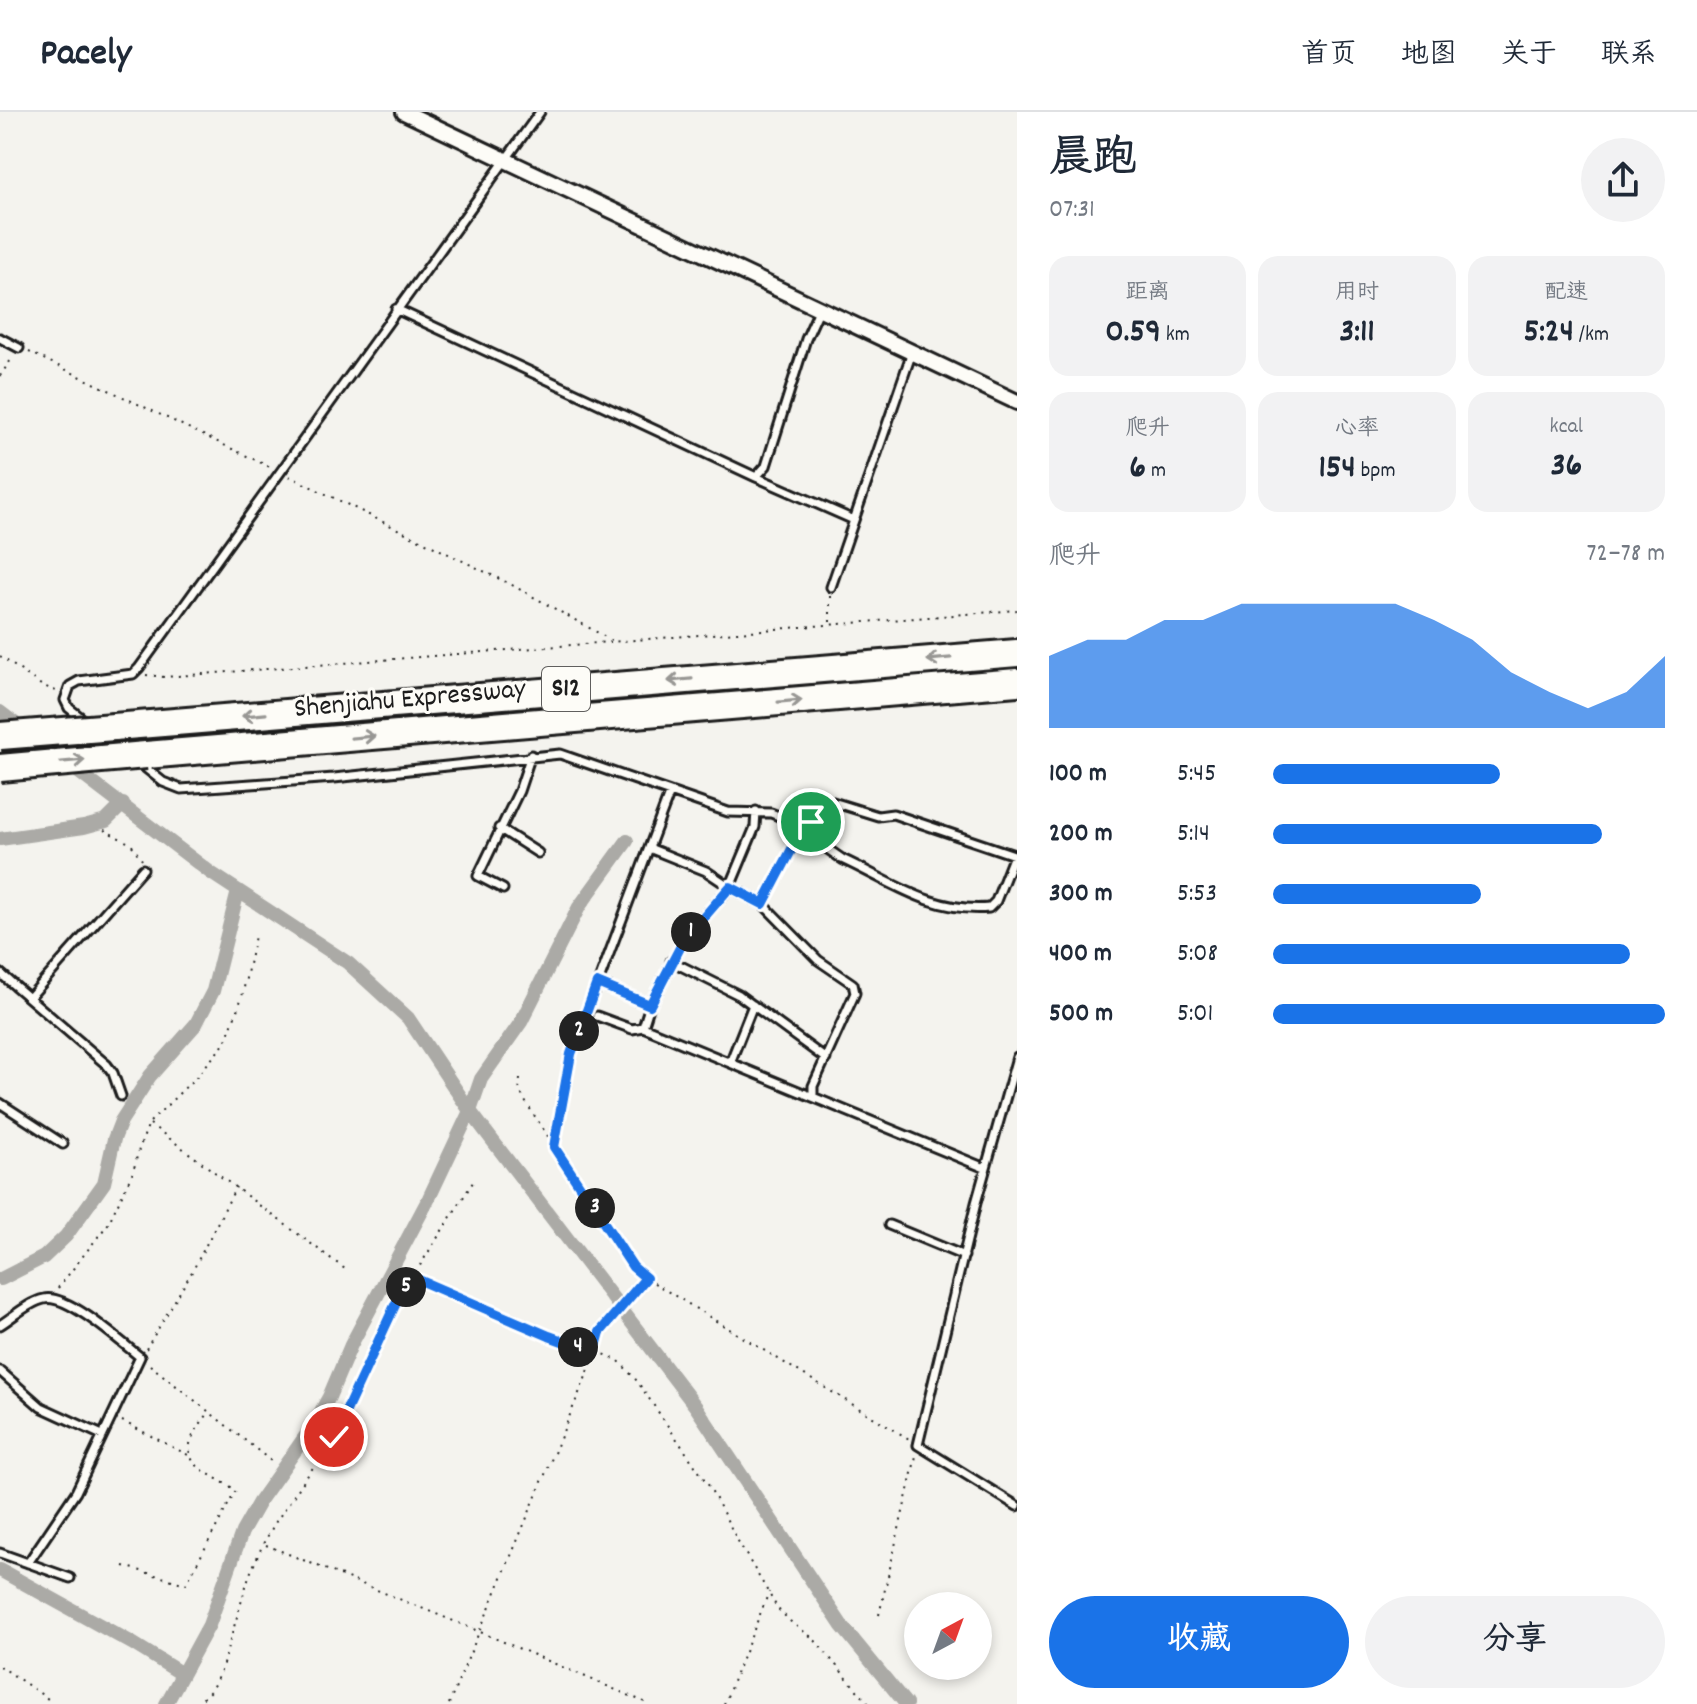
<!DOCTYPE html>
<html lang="zh">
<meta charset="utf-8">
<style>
:root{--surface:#fff;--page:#f2f2f3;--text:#1f2937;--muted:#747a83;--line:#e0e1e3;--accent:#1a73e8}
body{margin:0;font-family:Dekko,"LXGW WenKai TC",sans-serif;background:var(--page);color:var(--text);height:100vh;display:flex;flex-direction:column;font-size:30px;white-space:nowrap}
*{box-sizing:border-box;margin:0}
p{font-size:26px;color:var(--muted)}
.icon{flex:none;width:44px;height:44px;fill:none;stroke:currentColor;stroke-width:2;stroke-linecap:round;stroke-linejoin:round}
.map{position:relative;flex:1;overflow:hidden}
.panel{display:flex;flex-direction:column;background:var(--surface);width:680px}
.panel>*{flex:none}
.needle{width:52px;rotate:41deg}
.tools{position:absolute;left:904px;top:1480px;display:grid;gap:16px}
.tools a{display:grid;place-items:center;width:88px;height:88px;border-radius:50%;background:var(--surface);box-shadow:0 4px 12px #0003;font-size:40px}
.pin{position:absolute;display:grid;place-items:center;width:68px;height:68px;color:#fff;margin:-34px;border:4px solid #fff;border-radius:50%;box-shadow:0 2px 8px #0007}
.km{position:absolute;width:40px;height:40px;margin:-20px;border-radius:50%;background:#222;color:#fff;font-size:22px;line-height:40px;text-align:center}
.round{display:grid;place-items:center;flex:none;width:84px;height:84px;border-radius:42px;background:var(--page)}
.summary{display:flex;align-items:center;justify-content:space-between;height:136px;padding:0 32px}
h1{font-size:44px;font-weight:700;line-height:60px}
.metrics{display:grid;grid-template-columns:repeat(3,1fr);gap:12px;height:136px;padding:8px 32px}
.metrics div{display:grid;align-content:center;border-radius:20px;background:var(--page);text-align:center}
.metrics b{font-size:34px;font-weight:700}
.metrics small{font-size:22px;font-weight:400}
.metrics p{font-size:22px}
.chart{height:224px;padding:16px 32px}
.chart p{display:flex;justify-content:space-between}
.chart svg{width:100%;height:144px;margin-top:8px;fill:var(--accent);opacity:.7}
.cta{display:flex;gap:16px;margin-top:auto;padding:16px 32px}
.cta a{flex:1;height:92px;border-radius:48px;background:var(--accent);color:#fff;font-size:32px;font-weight:700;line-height:92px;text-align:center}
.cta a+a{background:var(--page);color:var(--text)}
ul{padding:0 32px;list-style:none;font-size:26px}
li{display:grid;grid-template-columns:128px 96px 1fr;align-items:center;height:60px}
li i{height:20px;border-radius:10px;background:var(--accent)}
header{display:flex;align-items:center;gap:48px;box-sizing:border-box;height:112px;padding:0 40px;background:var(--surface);border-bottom:2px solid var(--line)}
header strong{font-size:38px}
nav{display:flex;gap:44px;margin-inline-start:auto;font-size:28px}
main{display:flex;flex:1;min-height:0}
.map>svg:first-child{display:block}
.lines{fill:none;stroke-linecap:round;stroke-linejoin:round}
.canal{stroke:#abaaa6;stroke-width:14}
.service-casing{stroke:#1c1c1c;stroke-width:13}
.minor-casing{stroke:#1c1c1c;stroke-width:20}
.motorway-casing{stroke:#1c1c1c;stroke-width:32}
.path{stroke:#1c1c1c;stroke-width:2;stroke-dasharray:2 6;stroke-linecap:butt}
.service{stroke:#fdfcf7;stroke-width:7}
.minor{stroke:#fdfcf7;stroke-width:14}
.motorway{stroke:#fdfcf7;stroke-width:26}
.motorway-bridge-casing{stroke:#1c1c1c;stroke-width:32;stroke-linecap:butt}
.motorway-bridge{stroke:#fdfcf7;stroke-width:26}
.oneway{stroke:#989794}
.route-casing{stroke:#fff;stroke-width:16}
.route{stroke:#1a73e8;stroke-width:10}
.labels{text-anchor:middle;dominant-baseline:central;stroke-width:6;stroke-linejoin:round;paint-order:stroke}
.shield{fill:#fdfcf7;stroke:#605f5e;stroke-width:2}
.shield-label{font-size:26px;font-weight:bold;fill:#1c1c1c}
.street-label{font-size:28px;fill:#1c1c1c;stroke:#fdfcf7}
</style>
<header>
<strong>Pacely</strong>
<nav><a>首页</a><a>地图</a><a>关于</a><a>联系</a></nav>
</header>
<main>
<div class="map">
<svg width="1017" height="1592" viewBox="0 0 1017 1592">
<rect width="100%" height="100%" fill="#f4f3ee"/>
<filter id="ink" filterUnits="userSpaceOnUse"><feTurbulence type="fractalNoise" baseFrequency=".0125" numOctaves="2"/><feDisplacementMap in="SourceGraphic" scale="16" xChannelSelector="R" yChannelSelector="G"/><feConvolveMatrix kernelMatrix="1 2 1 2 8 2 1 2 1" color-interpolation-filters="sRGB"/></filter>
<g filter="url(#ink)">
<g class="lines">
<path class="canal" d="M0 600 211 761 348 851 408 906 470 999 696 1295 842 1514 906 1592
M0 727 84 715 106 709 123 692
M1 1167 44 1145 66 1124 104 1071 114 1027 121 1009 150 964 196 912 213 879 238 779
M0 1458 132 1531 182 1562
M166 1592 209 1513 242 1420 259 1390 314 1312 329 1285 351 1233 429 1086 470 999 481 967 521 910 579 795 627 729"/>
<g class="service-casing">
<path id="service" d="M396 197 756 365 854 408
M0 226 19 236
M756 365 766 354 806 227 820 196
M831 475 912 240
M88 611 69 596 65 588 70 574 79 569 133 562 139 556 540 0
M138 650 163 670 181 677 334 666 560 642 728 700 771 701 804 714C814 707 815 696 823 687L878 704 893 702 1017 744
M804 714 829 738 842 747C892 770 932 801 989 796L996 789 1014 743
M499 716 538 741
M649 736 706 759 730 775 763 792 818 848 853 872 855 881 813 974V984
M503 777 478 764 519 679 531 643
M671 849 739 883 826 947
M0 861 107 953 113 961 121 984
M597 871 650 893
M595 879 670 680
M29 886 143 757
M597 904 632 917 643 915 985 1056
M643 915 650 893 684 828 730 775 755 715 756 699
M1017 945 976 1091 918 1333 1017 1394
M730 951 753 893
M0 991 63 1032
M889 1113 964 1144
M0 1213C13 1205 29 1190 44 1187 67 1181 121 1230 140 1245L76 1380 28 1451
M0 1259 41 1295 102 1323
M0 1441 70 1466"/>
</g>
<g class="minor-casing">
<path id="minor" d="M404 0 1017 290"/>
</g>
<g class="motorway-casing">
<path id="motorway" d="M114 615 1017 541
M146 643 1017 570"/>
</g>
<path class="path" d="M29 240 272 356
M0 264 13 245
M289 364 512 473 611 528
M830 484V510
M0 544 41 573 56 579
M146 563 165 565 1017 498
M104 718 131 732 142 748
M767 784 799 723
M520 967 519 975 523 986 633 1155 641 1163 909 1327
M150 1012 345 1157
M555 1032 571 942 591 888
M412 1165 549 1224 581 1236 595 1238 619 1249 637 1269 709 1374 738 1429 778 1497 792 1511 813 1526 869 1592
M58 1176 108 1112 133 1060 139 1037 149 1011 198 963 225 931 242 885 255 824
M146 1237 193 1158 236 1075
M150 1253 271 1349
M122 1309 188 1343
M266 1433 478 1519 649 1592
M124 1454 186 1472 236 1378C196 1354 169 1348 209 1301
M879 1503 916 1344
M0 1554 51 1589
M197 1592 211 1578 221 1559 249 1464 263 1432 275 1411 334 1325 396 1191 473 1070
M449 1592 590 1255 600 1220 644 1167
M724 1592 769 1480"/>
<use href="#service" class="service"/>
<use href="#minor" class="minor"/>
<use href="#motorway" class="motorway"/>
<g class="motorway-bridge-casing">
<path id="motorway-bridge" d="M0 624 114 615
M0 656 146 643"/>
</g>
<use href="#motorway-bridge" class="motorway-bridge"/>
</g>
<defs><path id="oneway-shaft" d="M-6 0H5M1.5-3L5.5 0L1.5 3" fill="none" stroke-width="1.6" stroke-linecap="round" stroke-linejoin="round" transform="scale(2)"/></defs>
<g class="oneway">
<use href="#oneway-shaft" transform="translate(939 547) rotate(175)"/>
<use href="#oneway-shaft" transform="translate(680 568) rotate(175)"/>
<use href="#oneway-shaft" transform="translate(790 589) rotate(-5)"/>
<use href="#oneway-shaft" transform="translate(254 603) rotate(175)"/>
<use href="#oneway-shaft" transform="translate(363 625) rotate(-5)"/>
<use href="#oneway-shaft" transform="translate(73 649) rotate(-5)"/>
</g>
</g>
<g class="lines" filter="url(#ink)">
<g class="route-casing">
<path id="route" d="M334 1325 396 1191 412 1165 549 1224 581 1236 595 1238 600 1220 646 1166 633 1155 554 1035 571 942 597 871 650 893 684 828 730 775 763 792 804 714 811 710"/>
</g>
<use href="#route" class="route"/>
</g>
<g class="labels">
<rect class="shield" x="542" y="555" width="48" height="44" rx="6"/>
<g class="shield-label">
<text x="566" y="577">S12</text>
</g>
<g class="street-label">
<text transform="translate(410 589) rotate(-5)">Shenjiahu Expressway</text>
</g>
</g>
</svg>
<div class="tools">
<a><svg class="needle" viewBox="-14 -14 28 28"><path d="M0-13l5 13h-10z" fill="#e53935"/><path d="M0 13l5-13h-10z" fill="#747a83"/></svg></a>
</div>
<div class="pin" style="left:811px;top:710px;background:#1e9e55"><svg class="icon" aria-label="arrive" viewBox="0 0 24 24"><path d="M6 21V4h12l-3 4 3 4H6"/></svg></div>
<div class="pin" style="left:334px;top:1325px;background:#d93025"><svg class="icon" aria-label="check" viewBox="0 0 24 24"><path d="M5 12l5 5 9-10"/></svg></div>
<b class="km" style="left:691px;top:820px">1</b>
<b class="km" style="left:579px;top:919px">2</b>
<b class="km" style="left:595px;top:1096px">3</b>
<b class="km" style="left:578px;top:1235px">4</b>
<b class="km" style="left:406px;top:1175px">5</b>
</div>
<section class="panel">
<div class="summary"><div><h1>晨跑</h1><p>07:31</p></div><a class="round"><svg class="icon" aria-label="share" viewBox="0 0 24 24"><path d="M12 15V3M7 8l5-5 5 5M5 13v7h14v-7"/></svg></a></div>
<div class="metrics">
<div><p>距离</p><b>0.59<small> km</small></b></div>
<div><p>用时</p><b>3:11</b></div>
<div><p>配速</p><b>5:24<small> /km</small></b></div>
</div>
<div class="metrics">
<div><p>爬升</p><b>6<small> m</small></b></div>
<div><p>心率</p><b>154<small> bpm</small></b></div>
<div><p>kcal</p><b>36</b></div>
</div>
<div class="chart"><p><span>爬升</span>72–78 m</p>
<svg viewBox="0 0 160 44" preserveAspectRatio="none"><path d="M0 44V22L10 17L20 17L30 11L40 11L50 6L60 6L70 6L80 6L90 6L100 11L110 17L120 27L130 33L140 38L150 33L160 22V44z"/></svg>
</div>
<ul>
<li><b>100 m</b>5:45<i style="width:58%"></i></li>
<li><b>200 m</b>5:14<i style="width:84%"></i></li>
<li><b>300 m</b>5:53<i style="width:53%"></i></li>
<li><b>400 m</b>5:08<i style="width:91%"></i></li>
<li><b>500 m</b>5:01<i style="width:100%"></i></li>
</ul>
<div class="cta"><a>收藏</a><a>分享</a></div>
</section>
</main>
